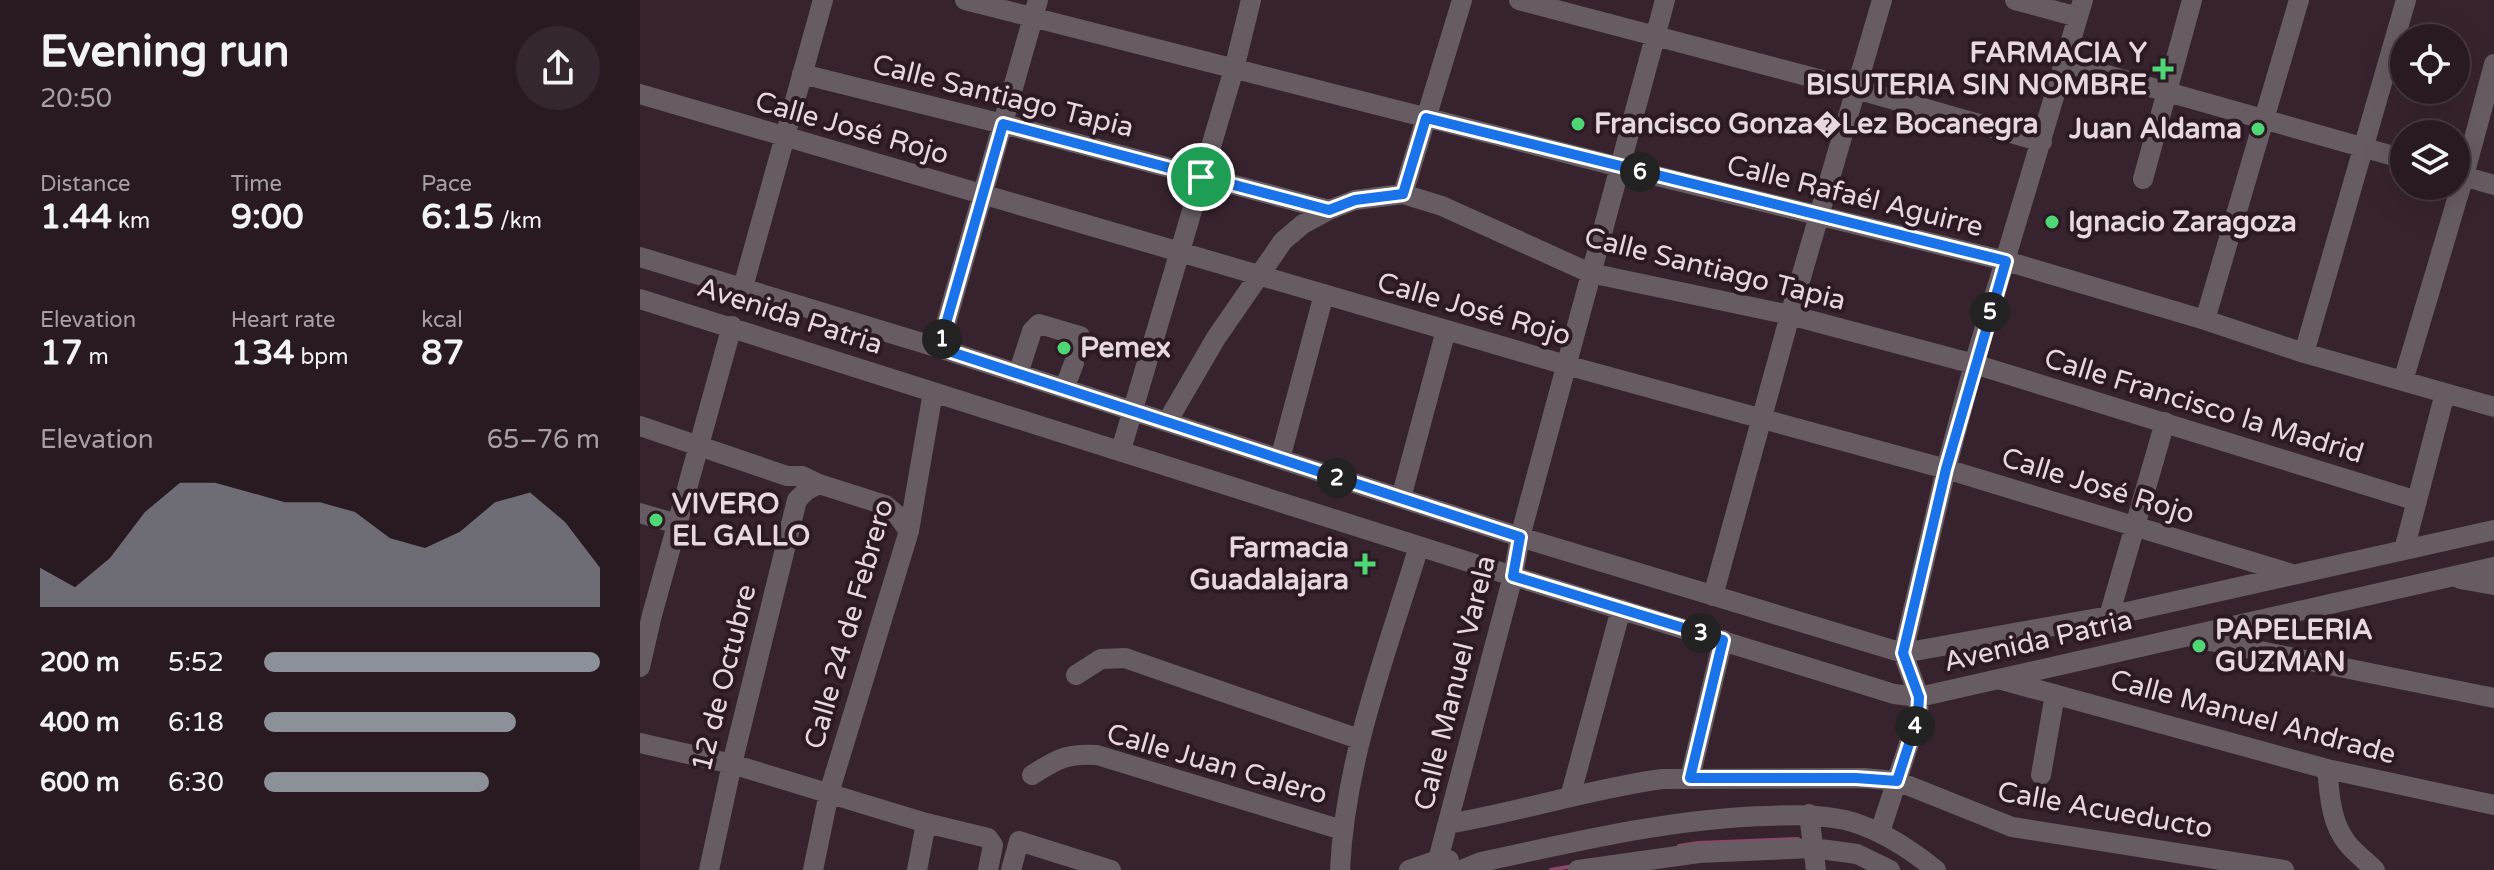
<!DOCTYPE html>
<meta charset="utf-8">
<style>
:root{--surface:#291a22;--page:#35272f;--text:#f1f3f6;--muted:#a5a1a5;--line:#453840;--accent:#8c9099}
body{margin:0;font-family:"Varela Round",sans-serif;background:var(--page);color:var(--text);height:100vh;display:flex;flex-direction:column;font-size:30px;white-space:nowrap}
*{box-sizing:border-box;margin:0}
p{font-size:26px;color:var(--muted)}
.icon{flex:none;width:44px;height:44px;fill:none;stroke:currentColor;stroke-width:2;stroke-linecap:round;stroke-linejoin:round}
.map{position:relative;flex:1;overflow:hidden}
.drawer{display:flex;flex-direction:column;background:var(--surface);width:640px}
.drawer>*{flex:none}
.fabs{position:absolute;left:1750px;top:24px;display:grid;gap:16px}
.fabs a{display:grid;place-items:center;width:80px;height:80px;border-radius:50%;background:var(--surface);box-shadow:0 8px 32px #0002,0 0 0 2px var(--line);font-size:40px}
.pin{position:absolute;display:grid;place-items:center;width:68px;height:68px;color:#fff;margin:-34px;border:4px solid #fff;border-radius:50%;box-shadow:0 2px 8px #0007}
.km{position:absolute;width:40px;height:40px;margin:-20px;border-radius:50%;background:#222;color:#fff;font-size:22px;line-height:40px;text-align:center}
.round{display:grid;place-items:center;flex:none;width:84px;height:84px;border-radius:42px;background:var(--page)}
.head{display:flex;align-items:center;justify-content:space-between;height:136px;padding:0 40px}
h1{font-size:44px;font-weight:800;line-height:60px}
.metrics{display:grid;grid-template-columns:repeat(3,1fr);gap:12px;height:136px;padding:8px 40px}
.metrics div{display:grid;align-content:center}
.metrics b{font-size:34px;font-weight:800}
.metrics small{font-size:22px;font-weight:400}
.metrics p{font-size:22px}
.chart{height:224px;padding:16px 40px}
.chart p{display:flex;justify-content:space-between}
.chart svg{width:100%;height:144px;margin-top:8px;fill:var(--accent);opacity:.7}
ul{padding:0 40px;list-style:none;font-size:26px}
li{display:grid;grid-template-columns:128px 96px 1fr;align-items:center;height:60px}
li i{height:20px;border-radius:10px;background:var(--accent)}
main{display:flex;flex:1;min-height:0}
.map>svg:first-child{display:block}
.lines{fill:none;stroke-linecap:round;stroke-linejoin:round}
.stream{stroke:#8d476d;stroke-width:4}
.minor{stroke:#665c61;stroke-width:20}
.route-casing{stroke:#fff;stroke-width:16}
.route{stroke:#1a73e8;stroke-width:10}
.poi-dot{fill:#4fd675;stroke:#2d1923;stroke-width:3}
.labels{text-anchor:middle;dominant-baseline:central;stroke-width:8;stroke-linejoin:round;paint-order:stroke}
.poi-label{font-size:28px;font-weight:bold;fill:#e6d8de;stroke:#2d1923;text-anchor:start}
.street-label{font-size:28px;fill:#e6d8de;stroke:#2d1923}
</style>
<main>
<section class="drawer">
<div class="head"><div><h1>Evening run</h1><p>20:50</p></div><a class="round"><svg class="icon" aria-label="share" viewBox="0 0 24 24"><path d="M12 15V3M7 8l5-5 5 5M5 13v7h14v-7"/></svg></a></div>
<div class="metrics">
<div><p>Distance</p><b>1.44<small> km</small></b></div>
<div><p>Time</p><b>9:00</b></div>
<div><p>Pace</p><b>6:15<small> /km</small></b></div>
</div>
<div class="metrics">
<div><p>Elevation</p><b>17<small> m</small></b></div>
<div><p>Heart rate</p><b>134<small> bpm</small></b></div>
<div><p>kcal</p><b>87</b></div>
</div>
<div class="chart"><p><span>Elevation</span>65–76 m</p>
<svg viewBox="0 0 160 44" preserveAspectRatio="none"><path d="M0 44V32L10 38L20 29L30 15L40 6L50 6L60 9L70 12L80 12L90 15L100 23L110 26L120 21L130 12L140 9L150 18L160 32V44z"/></svg>
</div>
<ul>
<li><b>200 m</b>5:52<i style="width:100%"></i></li>
<li><b>400 m</b>6:18<i style="width:75%"></i></li>
<li><b>600 m</b>6:30<i style="width:67%"></i></li>
</ul>
</section>
<div class="map">
<svg width="1854" height="870" viewBox="0 0 1854 870">
<rect width="100%" height="100%" fill="#37232d"/>
<g class="lines">
<path class="stream" d="M1039 846 1058 843 1158 839
M911 870 933 866"/>
<path class="minor" d="M325 0 980 167 1366 261 1565 320 1664 353 1854 407
M879 0 1216 89 1402 142
M1375 0 1438 17
M1425 63 1764 159
M162 74 363 124 689 210
M0 94 926 365 1306 469 1652 574
M1816 174 1854 185
M1503 179 1552 0
M763 194 822 0
M0 257 299 348 880 537 1263 653 1469 616 1854 530
M103 287 183 0
M0 299 873 576 1254 694 1279 697 1854 567
M1565 320 1659 0
M299 348 398 0
M1664 353 1766 0
M378 374 392 331 399 324 440 336 442 342 440 347
M1763 381 1824 176 1854 64
M424 389 434 363
M527 422 576 338 643 241 663 224 689 210 715 200 763 194 802 206 950 273 1150 315 1334 364 1777 501
M0 426 147 476H162L179 484 245 505 258 516 269 531
M481 450 594 69 611 0
M640 459 684 294
M761 498 806 330
M0 513 37 524
M1764 550 1805 393
M1820 579 1854 585
M1073 596 1150 315 1242 0
M1469 616 1525 422
M1555 638 1854 698
M0 667 12 615 92 326
M436 675 461 659 485 658 719 739
M1362 680 1687 769 1854 805
M0 743 92 764 286 823 348 838 353 845 348 870
M1687 769C1690 795 1690 821 1707 843 1715 853 1726 861 1735 870
M392 775C417 759 427 753 457 755L702 830
M1401 775 1415 694
M1050 778 1083 640
M930 797 981 609
M1169 814 1176 870
M808 824C880 812 949 789 1022 779L1224 778 1257 781 1372 827 1644 870
M1240 832 1278 716 1279 697 1263 653 1306 469 1334 364 1443 0
M69 870 92 764 157 500 167 490 179 484
M173 870 189 793 269 531 293 392
M277 870 286 823
M371 870 379 841 471 870
M700 870C705 758 747 652 779 546
M769 870 798 860H809
M800 870 798 860 873 576 880 537 1025 0
M821 870 841 862C935 842 1029 819 1125 816 1152 815 1178 814 1205 820 1238 828 1270 849 1296 870
M938 870 1059 853 1173 848 1217 854 1250 870"/>
</g>
<g class="lines">
<g class="route-casing">
<path id="route" d="M786 118 1366 261 1306 469 1263 653 1279 697 1278 716 1257 781 1216 778H1050L1083 640 873 576 880 537 299 348 363 124 689 210 715 200 763 194Z"/>
</g>
<use href="#route" class="route"/>
</g>
<g class="poi-dot">
<path d="M1519 57h8v8h8v8h-8v8h-8v-8h-8v-8h8z"/>
<circle cx="938" cy="124" r="8"/>
<circle cx="1618" cy="129" r="8"/>
<circle cx="1412" cy="222" r="8"/>
<circle cx="424" cy="348" r="8"/>
<circle cx="16" cy="520" r="8"/>
<path d="M721 552h8v8h8v8h-8v8h-8v-8h-8v-8h8z"/>
<circle cx="1559" cy="646" r="8"/>
</g>
<g class="labels">
<g class="poi-label">
<text x="1507" y="53" text-anchor="end">FARMACIA Y<tspan x="1507" dy="32">BISUTERIA SIN NOMBRE</tspan></text>
<text x="954" y="124">Francisco Gonza�Lez Bocanegra</text>
<text x="1602" y="129" text-anchor="end">Juan Aldama</text>
<text x="1428" y="222">Ignacio Zaragoza</text>
<text x="440" y="348">Pemex</text>
<text x="32" y="504">VIVERO<tspan x="32" dy="32">EL GALLO</tspan></text>
<text x="709" y="548" text-anchor="end">Farmacia<tspan x="709" dy="32">Guadalajara</tspan></text>
<text x="1575" y="630">PAPELERIA<tspan x="1575" dy="32">GUZMAN</tspan></text>
</g>
<g class="street-label">
<text transform="translate(363 96) rotate(14)">Calle Santiago Tapia</text>
<text transform="translate(212 128) rotate(16)">Calle José Rojo</text>
<text transform="translate(1215 196) rotate(14)">Calle Rafaél Aguirre</text>
<text transform="translate(1075 269) rotate(14)">Calle Santiago Tapia</text>
<text transform="translate(834 309) rotate(16)">Calle José Rojo</text>
<text transform="translate(150 316) rotate(18)">Avenida Patria</text>
<text transform="translate(1564 406) rotate(17)">Calle Francisco la Madrid</text>
<text transform="translate(1458 486) rotate(17)">Calle José Rojo</text>
<text transform="translate(209 624) rotate(-74)">Calle 24 de Febrero</text>
<text transform="translate(1398 641) rotate(-13)">Avenida Patria</text>
<text transform="translate(84 678) rotate(-76)">12 de Octubre</text>
<text transform="translate(815 683) rotate(-76)">Calle Manuel Varela</text>
<text transform="translate(1613 717) rotate(15)">Calle Manuel Andrade</text>
<text transform="translate(577 764) rotate(16)">Calle Juan Calero</text>
<text transform="translate(1465 810) rotate(10)">Calle Acueducto</text>
</g>
</g>
</svg>
<div class="fabs">
<a><svg class="icon" aria-label="locate" viewBox="0 0 24 24"><circle cx="12" cy="12" r="6"/><path d="M12 2v4M12 18v4M2 12h4M18 12h4"/></svg></a>
<a><svg class="icon" aria-label="layers" viewBox="0 0 24 24"><path d="M12 4l9 5-9 5-9-5zM3 14l9 5 9-5"/></svg></a>
</div>
<div class="pin" style="left:561px;top:177px;background:#1e9e55"><svg class="icon" aria-label="arrive" viewBox="0 0 24 24"><path d="M6 21V4h12l-3 4 3 4H6"/></svg></div>
<b class="km" style="left:302px;top:339px">1</b>
<b class="km" style="left:697px;top:478px">2</b>
<b class="km" style="left:1061px;top:633px">3</b>
<b class="km" style="left:1275px;top:726px">4</b>
<b class="km" style="left:1350px;top:312px">5</b>
<b class="km" style="left:1000px;top:172px">6</b>
</div>
</main>
